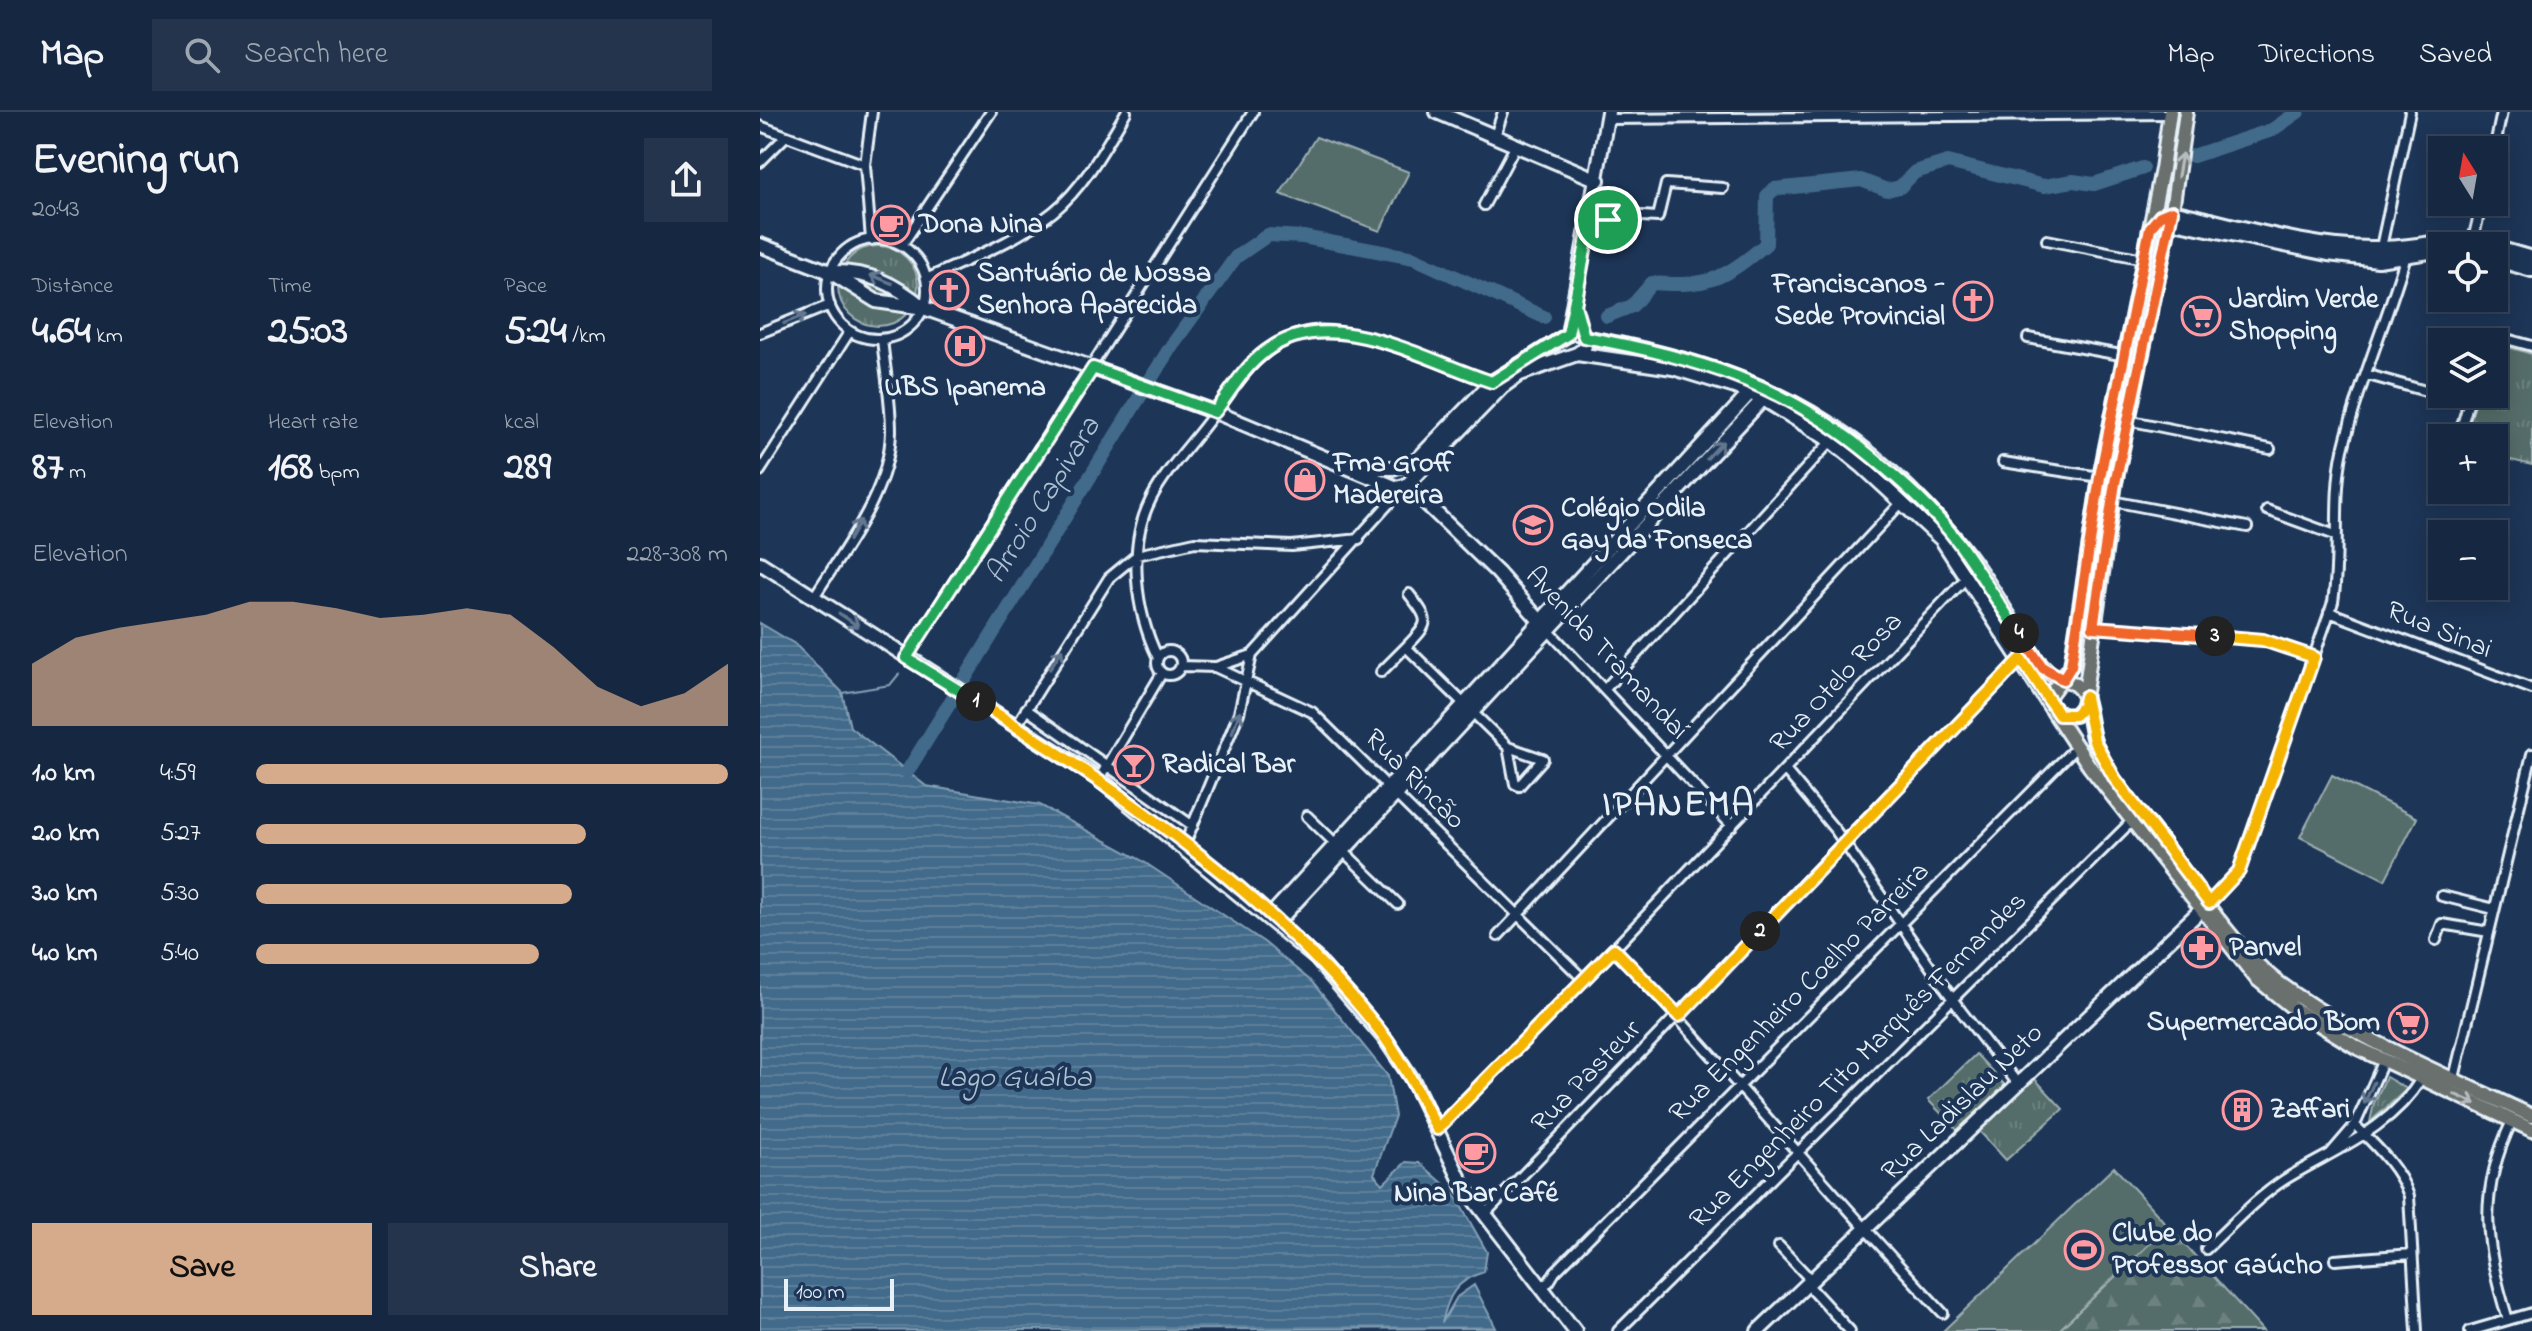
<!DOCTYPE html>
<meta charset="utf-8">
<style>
:root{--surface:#162841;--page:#23344c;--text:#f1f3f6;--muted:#9ea6b1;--line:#35445a;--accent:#d6ab8b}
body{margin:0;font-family:"Indie Flower",sans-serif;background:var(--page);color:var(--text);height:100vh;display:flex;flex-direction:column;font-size:30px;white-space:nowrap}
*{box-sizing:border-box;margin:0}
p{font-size:26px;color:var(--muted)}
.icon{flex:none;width:44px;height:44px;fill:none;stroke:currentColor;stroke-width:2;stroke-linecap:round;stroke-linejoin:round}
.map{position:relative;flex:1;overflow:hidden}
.drawer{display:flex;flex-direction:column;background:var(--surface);width:760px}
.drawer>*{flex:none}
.needle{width:52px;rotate:349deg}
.controls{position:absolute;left:1668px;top:24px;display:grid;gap:16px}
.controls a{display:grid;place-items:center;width:80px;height:80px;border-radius:0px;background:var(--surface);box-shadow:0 4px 20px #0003,0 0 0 2px var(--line);font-size:40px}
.scale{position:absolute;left:24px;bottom:20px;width:110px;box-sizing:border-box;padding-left:8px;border:4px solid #e8f1f8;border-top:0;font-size:22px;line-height:28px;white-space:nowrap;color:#e8f1f8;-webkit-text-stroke:6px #1d3557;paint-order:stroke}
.pin{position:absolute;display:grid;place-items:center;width:68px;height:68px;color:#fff;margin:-34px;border:4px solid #fff;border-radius:50%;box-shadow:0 2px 8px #0007}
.km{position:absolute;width:40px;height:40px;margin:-20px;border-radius:50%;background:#222;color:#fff;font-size:22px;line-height:40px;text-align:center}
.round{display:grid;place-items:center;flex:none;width:84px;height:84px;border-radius:0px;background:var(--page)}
.head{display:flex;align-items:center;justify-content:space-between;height:136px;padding:0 32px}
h1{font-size:44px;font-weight:800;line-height:60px}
.stats{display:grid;grid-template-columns:repeat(3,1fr);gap:12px;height:136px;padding:8px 32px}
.stats div{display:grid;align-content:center}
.stats b{font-size:40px;font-weight:800}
.stats small{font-size:22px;font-weight:400}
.stats p{font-size:22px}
.chart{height:224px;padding:16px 32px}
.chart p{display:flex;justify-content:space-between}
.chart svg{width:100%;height:144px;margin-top:8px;fill:var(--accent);opacity:.7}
.cta{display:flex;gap:16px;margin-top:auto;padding:16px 32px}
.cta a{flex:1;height:92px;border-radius:0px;background:var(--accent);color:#111;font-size:32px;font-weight:800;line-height:92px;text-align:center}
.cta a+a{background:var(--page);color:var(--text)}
ul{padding:0 32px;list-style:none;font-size:26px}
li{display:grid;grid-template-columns:128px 96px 1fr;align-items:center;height:60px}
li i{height:20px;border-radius:10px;background:var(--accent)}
header{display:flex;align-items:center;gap:48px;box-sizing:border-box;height:112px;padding:0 40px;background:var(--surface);border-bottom:2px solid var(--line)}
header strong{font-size:38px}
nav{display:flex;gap:44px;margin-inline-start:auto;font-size:28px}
.search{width:560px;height:72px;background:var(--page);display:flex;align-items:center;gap:20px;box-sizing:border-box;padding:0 28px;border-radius:0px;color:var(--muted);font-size:30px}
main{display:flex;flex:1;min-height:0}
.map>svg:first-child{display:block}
.forest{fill:url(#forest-firs);stroke:#9eafb1;stroke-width:2}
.park{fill:url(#park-tufts);stroke:#9eafb1;stroke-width:2}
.pitch{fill:#546d6a;stroke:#9eafb1;stroke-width:2}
.water{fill:url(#water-rules);stroke:#84a1b6;stroke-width:2}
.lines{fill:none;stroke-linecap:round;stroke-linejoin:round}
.stream{stroke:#84a1b6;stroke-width:2}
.river{stroke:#426b8a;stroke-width:14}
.street-casing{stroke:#e8f1f8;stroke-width:14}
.secondary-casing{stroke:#e8f1f8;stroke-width:18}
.primary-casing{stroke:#e8f1f8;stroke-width:18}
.street{stroke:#1d3557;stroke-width:8}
.secondary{stroke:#1d3557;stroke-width:12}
.primary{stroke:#6a706d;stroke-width:12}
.oneway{stroke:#b6bdc0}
.oneway2{stroke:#64778f}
.split-1-casing{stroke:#fff;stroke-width:16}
.split-2-casing{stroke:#fff;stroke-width:16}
.split-3-casing{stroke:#fff;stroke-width:16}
.split-4-casing{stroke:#fff;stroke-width:16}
.split-5-casing{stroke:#fff;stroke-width:16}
.split-1{stroke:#22a559;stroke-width:10}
.split-2{stroke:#f5b400;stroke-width:10}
.split-3{stroke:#f5b400;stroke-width:10}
.split-4{stroke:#f0652b;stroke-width:10}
.split-5{stroke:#22a559;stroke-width:10}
.labels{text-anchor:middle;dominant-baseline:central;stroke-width:8;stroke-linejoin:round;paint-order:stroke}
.poi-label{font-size:28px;font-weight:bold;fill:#e8f1f8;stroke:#1d3557;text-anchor:start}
.street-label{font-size:28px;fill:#e8f1f8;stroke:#1d3557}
.water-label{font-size:30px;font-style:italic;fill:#aec2d2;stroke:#1d3557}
.district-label{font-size:36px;font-weight:bold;letter-spacing:2px;fill:#e8f1f8;stroke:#1d3557}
</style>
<header>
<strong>Map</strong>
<div class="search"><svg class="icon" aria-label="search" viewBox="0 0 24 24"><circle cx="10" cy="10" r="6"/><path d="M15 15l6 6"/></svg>Search here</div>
<nav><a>Map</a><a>Directions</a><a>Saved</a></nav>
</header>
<main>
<section class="drawer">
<div class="head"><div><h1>Evening run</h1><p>20:43</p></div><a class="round"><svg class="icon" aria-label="share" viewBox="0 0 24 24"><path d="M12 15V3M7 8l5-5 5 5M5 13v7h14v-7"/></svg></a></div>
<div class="stats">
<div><p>Distance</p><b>4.64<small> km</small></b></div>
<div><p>Time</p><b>25:03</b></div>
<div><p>Pace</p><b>5:24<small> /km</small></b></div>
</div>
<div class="stats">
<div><p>Elevation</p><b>87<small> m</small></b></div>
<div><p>Heart rate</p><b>168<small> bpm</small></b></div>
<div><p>kcal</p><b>289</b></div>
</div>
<div class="chart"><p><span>Elevation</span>228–308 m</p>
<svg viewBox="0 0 160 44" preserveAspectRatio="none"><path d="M0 44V25L10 17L20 14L30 12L40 10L50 6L60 6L70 8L80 11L90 10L100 8L110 10L120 20L130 32L140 38L150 34L160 25V44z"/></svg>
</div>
<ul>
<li><b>1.0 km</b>4:59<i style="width:100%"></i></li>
<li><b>2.0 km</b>5:27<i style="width:70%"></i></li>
<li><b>3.0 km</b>5:30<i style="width:67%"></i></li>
<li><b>4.0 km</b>5:40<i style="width:60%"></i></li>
</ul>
<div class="cta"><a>Save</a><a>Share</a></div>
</section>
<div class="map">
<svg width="1772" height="1219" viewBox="0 0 1772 1219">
<defs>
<pattern id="forest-firs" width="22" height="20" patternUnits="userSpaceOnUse" patternTransform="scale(2)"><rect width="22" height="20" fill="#546d6a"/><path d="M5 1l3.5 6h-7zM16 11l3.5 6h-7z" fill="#6d8280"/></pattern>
<pattern id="park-tufts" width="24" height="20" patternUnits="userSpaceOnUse" patternTransform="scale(2)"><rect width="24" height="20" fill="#546d6a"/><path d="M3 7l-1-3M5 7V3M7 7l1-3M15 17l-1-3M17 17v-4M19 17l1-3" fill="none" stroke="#6d8280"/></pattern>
<pattern id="water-rules" width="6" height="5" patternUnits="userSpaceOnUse" patternTransform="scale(2)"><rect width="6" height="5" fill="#426b8a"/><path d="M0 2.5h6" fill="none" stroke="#5d819b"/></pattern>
</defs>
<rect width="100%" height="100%" fill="#1d3557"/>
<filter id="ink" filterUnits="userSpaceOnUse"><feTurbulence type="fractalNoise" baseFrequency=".0125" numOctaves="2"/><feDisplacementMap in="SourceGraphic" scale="16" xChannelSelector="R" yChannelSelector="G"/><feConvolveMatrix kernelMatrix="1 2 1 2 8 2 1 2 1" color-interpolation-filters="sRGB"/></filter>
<g filter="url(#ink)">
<path class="forest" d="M1408 1114 1503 1219H1298Z"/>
<path class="park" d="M78 174a40 40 0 1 1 80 0a40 40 0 1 1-80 0Z
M1734 231 1772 242V353L1734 344V326H1705L1718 282H1734Z
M1216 942 1255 984 1274 966 1303 997 1246 1048 1209 1008 1197 1018 1168 988Z
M1626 965 1647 977 1610 1010 1614 991Z"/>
<path class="pitch" d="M556 25 649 60 620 119 520 82Z
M1572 663 1657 706 1625 768 1540 725Z
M1354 1055 1408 1114 1298 1219H1183Z"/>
<path class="water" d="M0 511 35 532 82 580 90 615 166 674 280 693 381 748 504 830 552 870 628 964 635 1004 614 1062 623 1072 646 1050 660 1051 693 1080 727 1140 724 1160C696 1168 688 1184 682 1211L697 1185 714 1173 736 1216 0 1219Z"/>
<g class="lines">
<path class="stream" d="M82 581 130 573 139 562"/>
<path class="river" d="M1433 44 1512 18 1538 0
M847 204 872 194 892 171C949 175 963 168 1006 132L1007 84 1014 77 1101 68 1127 78 1140 75 1155 60 1188 50 1284 74 1313 69 1334 72 1383 56
M147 660 410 236 476 145 508 123 543 125 654 146 784 205"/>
<g class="street-casing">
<path id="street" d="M847 7 1410 2
M0 14 105 53
M735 24 743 0
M1734 38 1742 0
M0 50 26 24
M724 93 756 33
M848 102 898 105 906 72 963 76
M829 117 847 114 848 102 832 99
M67 177a50 50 0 1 1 100 0a50 50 0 1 1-100 0Z
M111 128 105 53 112 0
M1287 128 1384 147
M1712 132 1722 90
M142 133 231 0
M1620 140 1650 0
M166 167C209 147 255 130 293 100 324 75 346 34 366 0
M0 221 70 193
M1268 226 1366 244
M1727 230 1739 225 1772 234
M1608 263 1709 291
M1367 308 1510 337
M1699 324 1711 282
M1243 350 1340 365
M0 359 90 219
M1352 389 1487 415
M1507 398 1575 423
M649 482C670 509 671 510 646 535L748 635 783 647 759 674 755 672 748 635
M54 485C85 436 130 379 131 319 131 289 125 257 122 227
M1569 500 1772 577
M1333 515 1503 528 1554 545
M789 519 972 714
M397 551a12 12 0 1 1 24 0a12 12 0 1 1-24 0Z
M146 546 493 0
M398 546C375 499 367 434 391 387 407 356 433 331 453 303 479 268 500 232 546 220 590 209 687 256 732 270
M422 554 455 555 552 600 823 867
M456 555 492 543
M621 560 646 535
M845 577 1071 329
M266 597 433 714
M256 614 349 466 377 443 435 430 532 434 599 427
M1025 658 1076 719 1201 899 1258 972
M339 667 402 561
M547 704 638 792
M424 734 479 601 492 543 643 376
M1682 784 1734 797
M1449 791 1479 759 1573 490C1581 439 1572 389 1583 338 1599 271 1628 206 1647 140
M738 824 1142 390
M1676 828 1682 812 1729 820
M854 837C967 955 1070 1082 1183 1201
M1694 966 1772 642
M1595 1013C1616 1034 1639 1055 1649 1084L1657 1219
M677 1017 854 837 1208 464
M1570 1042 1595 1013 1623 950
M724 1103 1261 547
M1019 1134 1051 1168
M1446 1137C1471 1114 1495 1087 1524 1068 1572 1038 1629 1019 1661 967
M1575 1148 1652 1142
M1047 1172 1090 1219
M780 1175 789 1170 795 1160 1317 634
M1748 1208C1725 1132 1717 1082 1752 1009
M858 1219 1372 709
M1710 1219 1772 1201"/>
</g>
<g class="secondary-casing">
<path id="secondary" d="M677 0 838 68
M1412 99C1476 113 1554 138 1619 136 1659 136 1690 123 1730 134
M1409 109 1568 142 1618 148 1682 138
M0 133 70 160 116 189 164 196 333 256 455 300 637 376 647 373 742 275 760 262 817 242 913 256 975 275 1003 287 1071 329 1102 354 1182 428 1291 596
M1734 135 1772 146
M1734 147 1772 158
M70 160C109 159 134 171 164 196
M808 222 848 0
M824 225C984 254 1088 299 1195 426 1226 463 1250 508 1277 548L1291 562 1303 567
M600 356H633L657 348 732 270 812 220 821 222 826 229 824 237 817 242
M647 373 738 461 787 517
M0 451 339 667 556 846 626 928 652 967 704 1075 815 1219
M510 804 990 281
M517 810 1003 287
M998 1219 1441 798"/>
</g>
<g class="primary-casing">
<path id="primary" d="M1410 0 1402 57 1340 365 1311 554 1288 585 1291 596 1304 604 1315 603 1323 594 1355 371 1412 99 1426 0
M1303 567C1331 574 1326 601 1333 626 1342 659 1371 691 1392 717 1427 762 1471 834 1515 868 1592 926 1686 963 1772 1004
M1293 599 1330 655 1496 866 1533 896 1596 935 1772 1018"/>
</g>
<use href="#street" class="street"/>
<use href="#secondary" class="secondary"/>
<use href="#primary" class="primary"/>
</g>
<defs><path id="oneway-shaft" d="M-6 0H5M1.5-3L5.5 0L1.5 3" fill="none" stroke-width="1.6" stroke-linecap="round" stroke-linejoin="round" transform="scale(2)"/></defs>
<g class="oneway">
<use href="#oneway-shaft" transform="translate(1420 53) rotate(-80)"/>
<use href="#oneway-shaft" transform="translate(1705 987) rotate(24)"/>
</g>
<g class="oneway2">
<use href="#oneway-shaft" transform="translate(121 167) rotate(-158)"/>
<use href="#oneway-shaft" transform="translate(35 207) rotate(-22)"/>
<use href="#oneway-shaft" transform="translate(955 338) rotate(-47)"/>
<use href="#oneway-shaft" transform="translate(95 418) rotate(-60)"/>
<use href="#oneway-shaft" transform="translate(89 508) rotate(34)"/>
<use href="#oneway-shaft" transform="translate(296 547) rotate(-58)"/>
<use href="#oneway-shaft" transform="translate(476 610) rotate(-70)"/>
<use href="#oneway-shaft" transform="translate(1609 981) rotate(114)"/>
</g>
</g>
<g class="lines" filter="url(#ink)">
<g class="split-1-casing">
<path id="split-1" d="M216 589 146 546 333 256 455 300C471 279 484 255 506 239 570 191 665 248 732 270L808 222 829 117H844L848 108"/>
</g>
<g class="split-2-casing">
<path id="split-2" d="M216 589C360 678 523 791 626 927 646 955 661 986 677 1017L854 837 919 904 1000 819"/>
</g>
<g class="split-3-casing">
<path id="split-3" d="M1000 819 1261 547 1299 603H1315L1323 594 1325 585 1334 629 1355 667 1449 791 1479 759 1554 545 1503 528 1455 524"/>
</g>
<g class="split-4-casing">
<path id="split-4" d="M1259 521 1283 556 1303 567 1311 554 1340 365 1390 116 1400 104 1412 99 1355 371 1333 515 1455 524"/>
</g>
<g class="split-5-casing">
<path id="split-5" d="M848 108V102L832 99 815 193 824 225C935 245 1024 271 1112 345 1142 370 1174 398 1198 430 1219 459 1238 491 1259 521"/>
</g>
<use href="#split-1" class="split-1"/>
<use href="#split-2" class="split-2"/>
<use href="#split-3" class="split-3"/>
<use href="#split-4" class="split-4"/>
<use href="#split-5" class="split-5"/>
</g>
<defs>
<g id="cafe-ring" transform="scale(2)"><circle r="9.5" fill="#1d3557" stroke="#ff9aa2" stroke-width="1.5"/><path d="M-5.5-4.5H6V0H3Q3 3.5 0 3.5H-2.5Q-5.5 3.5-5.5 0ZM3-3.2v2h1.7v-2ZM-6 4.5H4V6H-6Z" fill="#ff9aa2"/></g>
<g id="church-ring" transform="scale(2)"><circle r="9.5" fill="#1d3557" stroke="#ff9aa2" stroke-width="1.5"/><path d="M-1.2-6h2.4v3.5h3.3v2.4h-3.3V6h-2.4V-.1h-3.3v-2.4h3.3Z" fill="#ff9aa2"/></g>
<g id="supermarket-ring" transform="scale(2)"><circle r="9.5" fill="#1d3557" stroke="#ff9aa2" stroke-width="1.5"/><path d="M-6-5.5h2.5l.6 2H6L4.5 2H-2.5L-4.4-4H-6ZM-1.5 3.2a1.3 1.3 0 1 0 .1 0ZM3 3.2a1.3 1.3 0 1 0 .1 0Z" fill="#ff9aa2"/></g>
<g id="hospital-ring" transform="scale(2)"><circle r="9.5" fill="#1d3557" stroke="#ff9aa2" stroke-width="1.5"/><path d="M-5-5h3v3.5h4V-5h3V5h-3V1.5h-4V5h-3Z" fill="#ff9aa2"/></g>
<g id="shop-ring" transform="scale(2)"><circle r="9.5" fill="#1d3557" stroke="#ff9aa2" stroke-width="1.5"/><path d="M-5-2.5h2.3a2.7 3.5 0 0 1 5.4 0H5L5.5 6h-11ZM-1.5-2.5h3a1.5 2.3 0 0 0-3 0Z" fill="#ff9aa2"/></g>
<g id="school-ring" transform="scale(2)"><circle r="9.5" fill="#1d3557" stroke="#ff9aa2" stroke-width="1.5"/><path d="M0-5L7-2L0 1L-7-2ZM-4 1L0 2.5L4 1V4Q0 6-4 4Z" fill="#ff9aa2"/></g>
<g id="bar-ring" transform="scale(2)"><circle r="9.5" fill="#1d3557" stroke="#ff9aa2" stroke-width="1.5"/><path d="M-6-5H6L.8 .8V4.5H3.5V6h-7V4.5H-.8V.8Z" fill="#ff9aa2"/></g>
<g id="pharmacy-ring" transform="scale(2)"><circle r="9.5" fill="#1d3557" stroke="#ff9aa2" stroke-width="1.5"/><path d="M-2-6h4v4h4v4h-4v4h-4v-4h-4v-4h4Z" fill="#ff9aa2"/></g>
<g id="building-ring" transform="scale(2)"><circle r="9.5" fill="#1d3557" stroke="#ff9aa2" stroke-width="1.5"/><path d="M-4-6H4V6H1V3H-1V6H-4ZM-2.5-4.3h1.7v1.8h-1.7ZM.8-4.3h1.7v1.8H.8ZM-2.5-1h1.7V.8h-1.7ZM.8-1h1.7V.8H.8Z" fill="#ff9aa2"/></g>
<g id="stadium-ring" transform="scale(2)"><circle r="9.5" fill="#1d3557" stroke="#ff9aa2" stroke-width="1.5"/><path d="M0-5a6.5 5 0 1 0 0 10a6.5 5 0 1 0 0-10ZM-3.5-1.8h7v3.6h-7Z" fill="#ff9aa2"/></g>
</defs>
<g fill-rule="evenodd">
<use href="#cafe-ring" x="131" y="113"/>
<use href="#church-ring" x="189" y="178"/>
<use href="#church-ring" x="1213" y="189"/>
<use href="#supermarket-ring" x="1441" y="204"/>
<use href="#hospital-ring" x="205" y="234"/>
<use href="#shop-ring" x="545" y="368"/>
<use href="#school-ring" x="773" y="413"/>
<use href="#bar-ring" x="374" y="653"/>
<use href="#pharmacy-ring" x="1441" y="836"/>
<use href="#supermarket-ring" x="1648" y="911"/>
<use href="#building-ring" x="1482" y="998"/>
<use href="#cafe-ring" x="716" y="1041"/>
<use href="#stadium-ring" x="1324" y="1138"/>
</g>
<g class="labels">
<g class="poi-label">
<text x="159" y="113">Dona Nina</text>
<text x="217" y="162">Santuário de Nossa<tspan x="217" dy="32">Senhora Aparecida</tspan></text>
<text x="1185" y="173" text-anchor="end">Franciscanos -<tspan x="1185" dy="32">Sede Provincial</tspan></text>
<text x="1469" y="188">Jardim Verde<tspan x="1469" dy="32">Shopping</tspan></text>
<text x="205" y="276" text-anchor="middle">UBS Ipanema</text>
<text x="573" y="352">Fma Groff<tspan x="573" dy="32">Madereira</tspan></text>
<text x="801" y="397">Colégio Odila<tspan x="801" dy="32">Gay da Fonseca</tspan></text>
<text x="402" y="653">Radical Bar</text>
<text x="1469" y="836">Panvel</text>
<text x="1620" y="911" text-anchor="end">Supermercado Bom</text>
<text x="1510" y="998">Zaffari</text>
<text x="716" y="1082" text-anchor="middle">Nina Bar Café</text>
<text x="1352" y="1122">Clube do<tspan x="1352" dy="32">Professor Gaúcho</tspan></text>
</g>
<g class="street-label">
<text transform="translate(1679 519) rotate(22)">Rua Sinai</text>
<text transform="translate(846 542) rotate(47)">Avenida Tramandaí</text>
<text transform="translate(1077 571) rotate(-47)">Rua Otelo Rosa</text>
<text transform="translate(654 668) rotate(45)">Rua Rincão</text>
<text transform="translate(1040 881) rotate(-45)">Rua Engenheiro Coelho Parreira</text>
<text transform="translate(1099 949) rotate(-45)">Rua Engenheiro Tito Marquês Fernandes</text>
<text transform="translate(827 965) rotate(-46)">Rua Pasteur</text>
<text transform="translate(1203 991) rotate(-44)">Rua Ladislau Neto</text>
</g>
<g class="water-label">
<text transform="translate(284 389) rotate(-58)">Arroio Capivara</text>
<text x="255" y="967">Lago Guaíba</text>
</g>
<g class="district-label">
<text x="919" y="694">IPANEMA</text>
</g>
</g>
</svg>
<div class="controls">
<a><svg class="needle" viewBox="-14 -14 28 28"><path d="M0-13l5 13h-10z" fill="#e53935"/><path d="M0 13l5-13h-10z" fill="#9ea6b1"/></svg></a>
<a><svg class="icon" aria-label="locate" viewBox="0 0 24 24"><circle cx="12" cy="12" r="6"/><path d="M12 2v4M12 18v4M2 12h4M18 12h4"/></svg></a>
<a><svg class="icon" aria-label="layers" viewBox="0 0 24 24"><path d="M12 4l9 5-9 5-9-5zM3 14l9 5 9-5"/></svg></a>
<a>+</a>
<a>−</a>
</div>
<div class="scale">100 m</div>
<div class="pin" style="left:848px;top:108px;background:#1e9e55"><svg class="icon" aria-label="arrive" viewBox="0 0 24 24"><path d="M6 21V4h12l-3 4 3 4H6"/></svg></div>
<b class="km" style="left:216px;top:589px">1</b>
<b class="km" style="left:1000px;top:819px">2</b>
<b class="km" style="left:1455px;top:524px">3</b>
<b class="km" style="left:1259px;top:521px">4</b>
</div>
</main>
